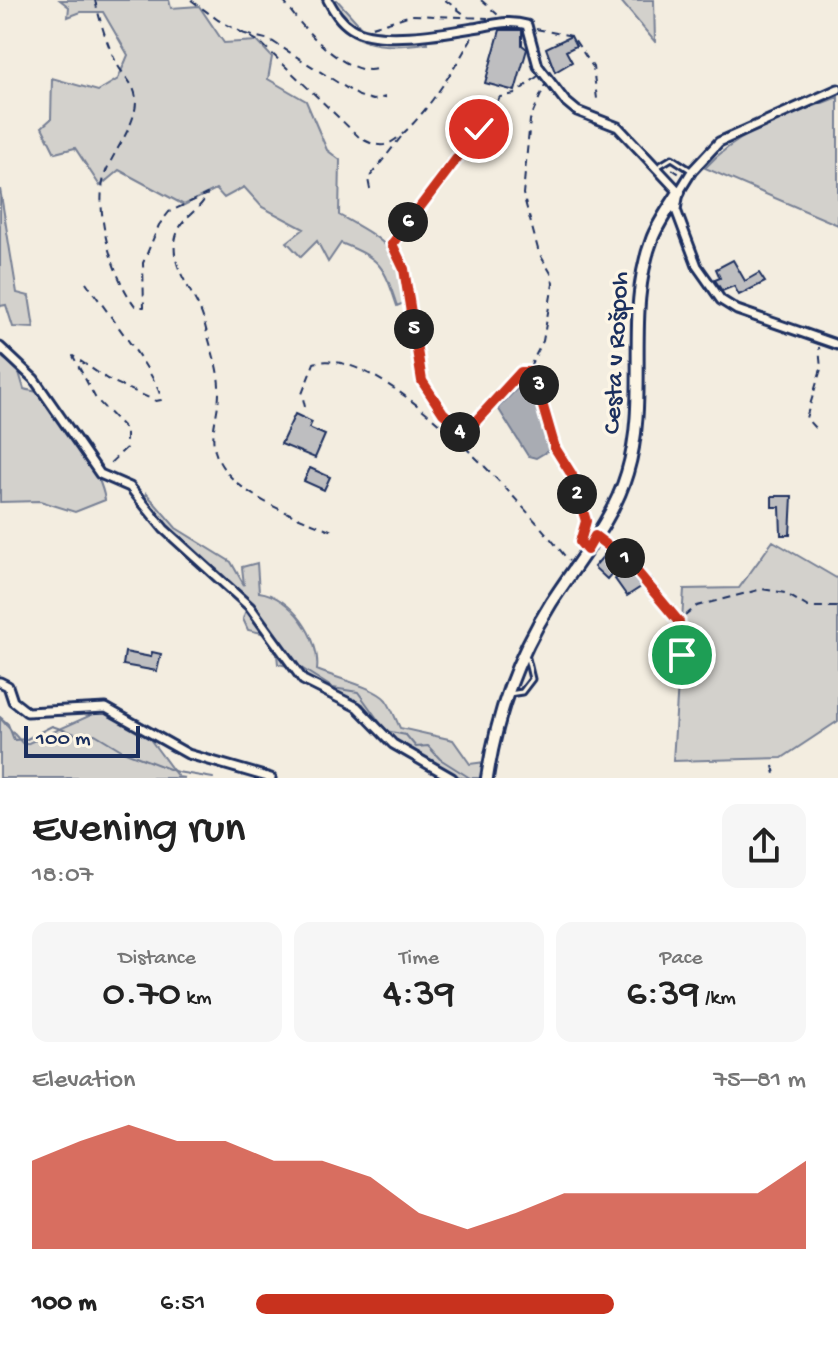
<!DOCTYPE html>
<meta charset="utf-8">
<style>
:root{--surface:#fff;--page:#f6f6f6;--text:#222;--muted:#767676;--accent:#c8321e}
body{margin:0;font-family:"Gochi Hand",sans-serif;background:var(--page);color:var(--text);height:100vh;display:flex;flex-direction:column;font-size:30px;white-space:nowrap}
*{box-sizing:border-box;margin:0}
p{font-size:26px;color:var(--muted)}
.icon{flex:none;width:44px;height:44px;fill:none;stroke:currentColor;stroke-width:2;stroke-linecap:round;stroke-linejoin:round}
.map{position:relative;height:778px;overflow:hidden}
.details{display:flex;flex-direction:column;background:var(--surface);flex:1}
.details>*{flex:none}
.scale{position:absolute;left:24px;bottom:20px;width:116px;box-sizing:border-box;padding-left:8px;border:4px solid #1b2f5e;border-top:0;font-size:22px;line-height:28px;white-space:nowrap;color:#1b2f5e;-webkit-text-stroke:6px #fcf5e5;paint-order:stroke}
.pin{position:absolute;display:grid;place-items:center;width:68px;height:68px;color:#fff;margin:-34px;border:4px solid #fff;border-radius:50%;box-shadow:0 2px 8px #0007}
.km{position:absolute;width:40px;height:40px;margin:-20px;border-radius:50%;background:#222;color:#fff;font-size:22px;line-height:40px;text-align:center}
.round{display:grid;place-items:center;flex:none;width:84px;height:84px;border-radius:16px;background:var(--page)}
.headline{display:flex;align-items:center;justify-content:space-between;height:136px;padding:0 32px}
h1{font-size:44px;font-weight:600;line-height:60px}
.stats{display:grid;grid-template-columns:repeat(3,1fr);gap:12px;height:136px;padding:8px 32px}
.stats div{display:grid;align-content:center;border-radius:16px;background:var(--page);text-align:center}
.stats b{font-size:40px;font-weight:600}
.stats small{font-size:22px;font-weight:400}
.stats p{font-size:22px}
.chart{height:224px;padding:16px 32px}
.chart p{display:flex;justify-content:space-between}
.chart svg{width:100%;height:144px;margin-top:8px;fill:var(--accent);opacity:.7}
ul{padding:0 32px;list-style:none;font-size:26px}
li{display:grid;grid-template-columns:128px 96px 1fr;align-items:center;height:60px}
li i{height:20px;border-radius:10px;background:var(--accent)}
.map>svg:first-child{display:block}
.green{fill:#d3d1cc;stroke:#778095;stroke-width:2}
.water{fill:#a9acb3;stroke:#707a91;stroke-width:2}
.lines{fill:none;stroke-linecap:round;stroke-linejoin:round}
.stream{stroke:#707a91;stroke-width:2}
.building{fill:#bebec0;stroke:#1b2f5e;stroke-width:2}
.lane-casing{stroke:#1b2f5e;stroke-width:9}
.street-casing{stroke:#1b2f5e;stroke-width:13}
.secondary-casing{stroke:#1b2f5e;stroke-width:16}
.path{stroke:#1b2f5e;stroke-width:2;stroke-dasharray:8 6;stroke-linecap:butt}
.lane{stroke:#fcf5e5;stroke-width:3}
.street{stroke:#fcf5e5;stroke-width:7}
.secondary{stroke:#fcf5e5;stroke-width:10}
.route-casing{stroke:#fff;stroke-width:16}
.route{stroke:#c8321e;stroke-width:10}
.labels{text-anchor:middle;dominant-baseline:central;stroke-width:7;stroke-linejoin:round;paint-order:stroke}
.street-label{font-size:26px;fill:#1b2f5e;stroke:#fcf5e5}
</style>
<div class="map">
<svg width="838" height="778" viewBox="0 0 838 778">
<rect width="100%" height="100%" fill="#f3ede0"/>
<filter id="ink" filterUnits="userSpaceOnUse"><feTurbulence type="fractalNoise" baseFrequency=".0125" numOctaves="2"/><feDisplacementMap in="SourceGraphic" scale="16" xChannelSelector="R" yChannelSelector="G"/><feConvolveMatrix kernelMatrix="1 2 1 2 8 2 1 2 1" color-interpolation-filters="sRGB"/></filter>
<g filter="url(#ink)">
<path class="green" d="M60 0H169L171 8 199 6 224 43 257 41 272 57 268 79 306 101 327 150 340 160 339 215C383 240 402 247 406 302L397 306C384 266 381 259 341 243L328 262 317 241 301 257 287 242 304 229 262 207 244 187 224 198 216 189 184 205 119 170 100 186 75 148 55 153 42 127 51 119 52 78 98 91 118 79 128 55 103 12H81L68 17 69 7Z
M322 0H337L363 29C388 30 401 36 426 36L427 43C377 49 348 47 322 0Z
M620 0H654L655 42Z
M838 97V225L705 168C740 129 790 116 838 97Z
M0 189 17 293 29 296 34 328 13 327 6 305 0 306Z
M0 356 18 369 24 389C29 391 38 391 42 394 64 409 101 474 105 500L75 512 40 501 0 502Z
M146 493 176 528 231 562 244 585 242 567 257 563 259 592C291 596 321 639 317 670 335 678 375 687 386 700 392 708 396 720 400 728L453 740 470 764 485 762 483 778H462L385 734 363 704 302 676 297 668 278 664 275 636 248 630 243 619 248 603 154 515 144 501Z
M773 541 838 579V721L782 758 673 761 684 589 739 588Z
M100 711 141 727 178 777 185 778H0V718L24 745Z"/>
<path class="water" d="M529 376 538 387 551 442V449L536 458 528 456 498 408Z"/>
<g class="lines">
<path class="stream" d="M272 648 284 663
M295 664 333 688 358 692 386 731 406 735 416 747 428 746 440 759 470 778
M0 717 8 724 14 740 27 739 52 726 81 736 95 734 123 751 177 772 213 778"/>
</g>
<path class="building" d="M500 30H522V45L527 49 515 91 485 83Z
M571 36 576 46 566 51 572 62 555 72 546 48Z
M733 260 745 281 759 273 765 282 739 295 734 286 722 291 715 280 720 278 716 269Z
M295 414 312 422 309 428 325 435 315 458 281 444Z
M310 468 330 477 324 490 304 481Z
M772 496H792L790 535H781L780 507H772Z
M606 553 620 564 607 579 594 567Z
M628 571 641 587 627 596 615 579Z
M125 652 151 657 152 652 161 654 157 671 123 665Z"/>
<g class="lines">
<g class="lane-casing">
<path id="lane" d="M659 166 672 158 692 171
M509 694 522 692 532 679 527 658"/>
</g>
<g class="street-casing">
<path id="street" d="M328 0C334 11 340 21 351 28 377 45 444 33 473 28 494 25 506 19 527 25L538 66 565 101 577 111 618 127 679 192
M838 89 719 142 692 171 679 192 676 210 697 266 721 300 737 310 838 345
M0 347 34 379 100 474 130 487 164 529 250 607 303 680 357 707 393 744 452 778
M595 536 628 561 679 622 683 638 681 661
M0 682 8 686 13 701 27 712 106 708 188 754 271 778"/>
</g>
<g class="secondary-casing">
<path id="secondary" d="M487 778C497 714 516 659 551 603 577 562 613 521 627 473 650 397 624 313 652 239 658 223 670 207 679 192"/>
</g>
<path class="path" d="M95 0C100 21 107 45 117 64 124 77 136 85 136 101 136 124 116 148 107 169 91 204 112 278 136 307H144L143 263 159 225 169 212 207 194C201 212 179 215 175 242 171 270 197 295 204 321 209 344 220 369 219 392 219 411 211 428 214 446 221 492 297 517 333 531
M191 0 218 20 260 42 360 138C368 142 375 146 384 145 412 139 459 62 472 37
M283 0C298 24 348 81 379 68
M445 0 468 17
M481 0 498 15
M372 27 411 15 488 18
M536 29 572 36 593 67 597 99
M245 34 270 40 359 96 373 100 386 97
M538 76 515 94 500 97 392 249 404 269 422 381 443 413 465 433 471 428 521 372H533L555 448 572 475 586 521 579 539 582 544
M672 169 681 175
M370 189 368 179 401 137
M86 282C101 305 161 379 161 400L156 401 107 379 73 356 96 399 126 430V448L106 467
M529 368 543 341 553 284 552 275 539 253 523 194 530 120 545 85
M305 407 302 394 314 363C384 343 527 509 569 561
M815 428 806 418 821 369 819 347
M685 616 697 606 762 589 785 593 808 607H838
M773 766 776 778"/>
<use href="#lane" class="lane"/>
<use href="#street" class="street"/>
<use href="#secondary" class="secondary"/>
</g>
</g>
<g class="lines" filter="url(#ink)">
<g class="route-casing">
<path id="route" d="M479 129 392 244 404 269 422 381 443 413 465 433 521 372H533L555 448 572 475 586 521 580 542 587 550 595 536 628 561 679 622 682 655"/>
</g>
<use href="#route" class="route"/>
</g>
<g class="labels">
<g class="street-label">
<text transform="translate(618 353) rotate(-87)">Cesta v Rošpoh</text>
</g>
</g>
</svg>
<div class="scale">100 m</div>
<div class="pin" style="left:682px;top:655px;background:#1e9e55"><svg class="icon" aria-label="arrive" viewBox="0 0 24 24"><path d="M6 21V4h12l-3 4 3 4H6"/></svg></div>
<div class="pin" style="left:479px;top:129px;background:#d93025"><svg class="icon" aria-label="check" viewBox="0 0 24 24"><path d="M5 12l5 5 9-10"/></svg></div>
<b class="km" style="left:625px;top:558px">1</b>
<b class="km" style="left:577px;top:494px">2</b>
<b class="km" style="left:539px;top:385px">3</b>
<b class="km" style="left:460px;top:432px">4</b>
<b class="km" style="left:414px;top:329px">5</b>
<b class="km" style="left:408px;top:222px">6</b>
</div>
<section class="details">
<div class="headline"><div><h1>Evening run</h1><p>18:07</p></div><a class="round"><svg class="icon" aria-label="share" viewBox="0 0 24 24"><path d="M12 15V3M7 8l5-5 5 5M5 13v7h14v-7"/></svg></a></div>
<div class="stats">
<div><p>Distance</p><b>0.70<small> km</small></b></div>
<div><p>Time</p><b>4:39</b></div>
<div><p>Pace</p><b>6:39<small> /km</small></b></div>
</div>
<div class="chart"><p><span>Elevation</span>75–81 m</p>
<svg viewBox="0 0 160 44" preserveAspectRatio="none"><path d="M0 44V17L10 11L20 6L30 11L40 11L50 17L60 17L70 22L80 33L90 38L100 33L110 27L120 27L130 27L140 27L150 27L160 17V44z"/></svg>
</div>
<ul>
<li><b>100 m</b>6:51<i style="width:65%"></i></li>
</ul>
</section>
